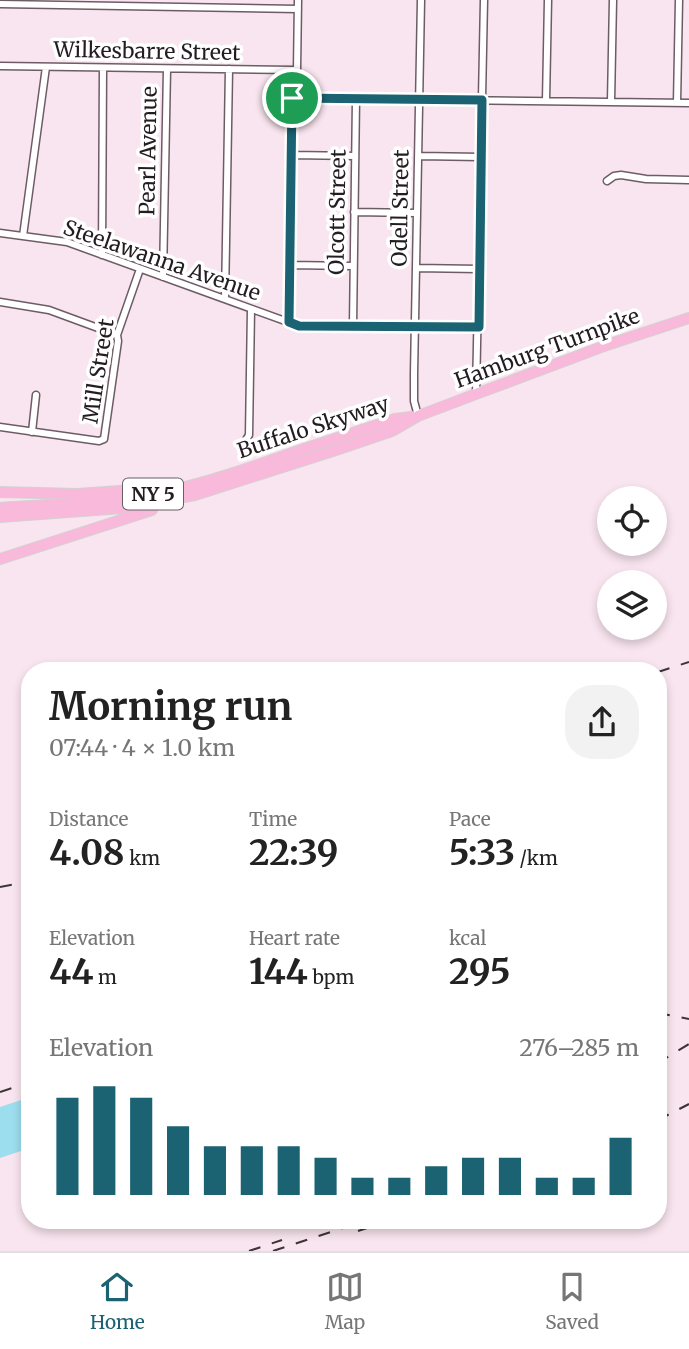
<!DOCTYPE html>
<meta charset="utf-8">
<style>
:root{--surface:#fff;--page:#f2f2f2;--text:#222;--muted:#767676;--line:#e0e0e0;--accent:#1b6272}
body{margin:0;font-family:Merriweather,serif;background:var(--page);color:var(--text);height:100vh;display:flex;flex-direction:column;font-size:26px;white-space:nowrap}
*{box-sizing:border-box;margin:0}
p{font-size:23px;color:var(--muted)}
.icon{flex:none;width:38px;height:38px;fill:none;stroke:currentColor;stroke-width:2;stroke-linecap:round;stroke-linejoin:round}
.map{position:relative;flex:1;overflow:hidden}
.details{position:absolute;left:21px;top:662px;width:646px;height:567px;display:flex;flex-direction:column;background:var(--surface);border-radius:28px;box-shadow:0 4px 10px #0003}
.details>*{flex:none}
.controls{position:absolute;left:597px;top:486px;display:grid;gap:14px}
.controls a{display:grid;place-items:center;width:70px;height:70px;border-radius:50%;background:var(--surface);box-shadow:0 4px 10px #0003;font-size:35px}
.pin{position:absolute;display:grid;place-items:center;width:60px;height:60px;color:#fff;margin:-30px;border:4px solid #fff;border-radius:50%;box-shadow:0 2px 7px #0007}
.round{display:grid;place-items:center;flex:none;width:74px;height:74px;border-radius:28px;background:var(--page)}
.headline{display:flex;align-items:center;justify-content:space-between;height:119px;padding:0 28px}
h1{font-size:38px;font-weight:700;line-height:52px}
.figures{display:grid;grid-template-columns:repeat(3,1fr);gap:10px;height:119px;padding:7px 28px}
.figures div{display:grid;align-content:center}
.figures b{font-size:35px;font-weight:700}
.figures small{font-size:19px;font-weight:400}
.figures p{font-size:19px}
.chart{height:196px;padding:14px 28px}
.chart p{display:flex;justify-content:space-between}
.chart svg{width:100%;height:126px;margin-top:7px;stroke:var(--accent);stroke-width:6}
.tab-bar{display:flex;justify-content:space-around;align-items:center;height:98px;border-top:2px solid var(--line);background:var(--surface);font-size:19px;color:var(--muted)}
.tab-bar a{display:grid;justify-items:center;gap:4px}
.tab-bar .selected{color:var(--accent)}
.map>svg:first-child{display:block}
.water{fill:#9ddeee}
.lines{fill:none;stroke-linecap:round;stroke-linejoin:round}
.minor-casing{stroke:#6d5c65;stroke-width:9}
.highway-casing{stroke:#d3d2d2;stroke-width:12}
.minor{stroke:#fff;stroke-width:6}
.highway{stroke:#f8b9db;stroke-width:10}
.rail{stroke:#3d3439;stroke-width:2;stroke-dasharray:12 12;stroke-linecap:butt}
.route-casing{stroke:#fff;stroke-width:14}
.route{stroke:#1b6272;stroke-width:9}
.labels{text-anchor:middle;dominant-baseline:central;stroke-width:7;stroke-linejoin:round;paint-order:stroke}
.shield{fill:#fff;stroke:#656063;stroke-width:2}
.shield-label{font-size:19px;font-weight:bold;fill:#231c20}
.street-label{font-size:21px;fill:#231c20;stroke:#fff}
</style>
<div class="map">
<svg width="689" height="1251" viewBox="0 0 689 1251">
<rect width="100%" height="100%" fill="#f9e5ef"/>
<path class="water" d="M30 1097V1148L0 1158V1107Z"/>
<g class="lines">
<g class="minor-casing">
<path id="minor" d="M0 4 298 9
M0 66 293 70
M292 98 689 103
M546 101 548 0
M611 102 613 0
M677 103 679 0
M292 155 355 156
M419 156 481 157
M607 181 614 176 621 175 646 179 689 180
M354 212 417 213
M0 233 67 242 299 326 479 327
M23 236 46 67
M102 255 103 68
M290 265 353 266
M416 268 479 269
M163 277 167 69
M225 299 229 69
M0 302 49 310 117 335
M289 322 293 70H297L298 0
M353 326 356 99
M476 394 484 0
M418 416 414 401V374L421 0
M0 427 99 441 104 439 118 341 117 335 140 269
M32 432 36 395
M244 443 249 435 251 309"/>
</g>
<g class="highway-casing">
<path id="highway" d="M0 492 77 494 148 489
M0 508C53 504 108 504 160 493 207 483 253 467 298 451 331 440 363 430 395 419L411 417
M0 517 123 508 195 495 336 450 392 431 418 416 476 394 607 345 689 318
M0 559 152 510"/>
</g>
<use href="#minor" class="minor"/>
<use href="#highway" class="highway"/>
<path class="rail" d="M658 672 689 662
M0 887 30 881
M658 1013 689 1019
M658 1063 689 1044
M0 1092 30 1082
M658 1120 689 1104
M358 1231 391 1220
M249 1251 282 1240
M273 1251 367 1220"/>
</g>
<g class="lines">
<g class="route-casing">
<path id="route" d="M292 98 482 100 479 327 299 326 289 322Z"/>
</g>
<use href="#route" class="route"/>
</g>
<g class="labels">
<rect class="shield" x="123" y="478.5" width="60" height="31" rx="5"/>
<g class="shield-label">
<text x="153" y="494">NY 5</text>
</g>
<g class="street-label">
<text transform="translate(147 51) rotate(1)">Wilkesbarre Street</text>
<text transform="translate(148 151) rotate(-89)">Pearl Avenue</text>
<text transform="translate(400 208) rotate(-89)">Odell Street</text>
<text transform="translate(337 212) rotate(-89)">Olcott Street</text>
<text transform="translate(162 260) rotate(19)">Steelawanna Avenue</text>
<text transform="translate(547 348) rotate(-20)">Hamburg Turnpike</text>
<text transform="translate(98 371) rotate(-81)">Mill Street</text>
<text transform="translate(313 427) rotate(-18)">Buffalo Skyway</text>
</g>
</g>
</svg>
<div class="controls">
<a><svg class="icon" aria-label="locate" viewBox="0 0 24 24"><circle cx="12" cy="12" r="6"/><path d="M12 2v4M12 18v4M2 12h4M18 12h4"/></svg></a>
<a><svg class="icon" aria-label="layers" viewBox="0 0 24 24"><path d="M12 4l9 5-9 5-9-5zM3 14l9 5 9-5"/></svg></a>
</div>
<div class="pin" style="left:292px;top:98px;background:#1e9e55"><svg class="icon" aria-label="arrive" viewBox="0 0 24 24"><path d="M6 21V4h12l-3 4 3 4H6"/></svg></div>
<section class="details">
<div class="headline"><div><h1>Morning run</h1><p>07:44 · 4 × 1.0 km</p></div><a class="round"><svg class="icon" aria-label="share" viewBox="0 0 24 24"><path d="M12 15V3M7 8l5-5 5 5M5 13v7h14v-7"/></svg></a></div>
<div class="figures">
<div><p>Distance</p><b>4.08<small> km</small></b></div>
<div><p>Time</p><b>22:39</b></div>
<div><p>Pace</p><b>5:33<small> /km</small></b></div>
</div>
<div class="figures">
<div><p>Elevation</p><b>44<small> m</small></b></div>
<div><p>Heart rate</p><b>144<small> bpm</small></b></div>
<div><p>kcal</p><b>295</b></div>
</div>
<div class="chart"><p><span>Elevation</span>276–285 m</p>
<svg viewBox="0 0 160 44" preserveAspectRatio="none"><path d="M5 44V10M15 44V6M25 44V10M35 44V20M45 44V27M55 44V27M65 44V27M75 44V31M85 44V38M95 44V38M105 44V34M115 44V31M125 44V31M135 44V38M145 44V38M155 44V24"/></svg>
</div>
</section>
</div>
<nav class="tab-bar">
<a class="selected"><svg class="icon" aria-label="home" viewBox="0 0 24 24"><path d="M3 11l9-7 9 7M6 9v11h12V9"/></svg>Home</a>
<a><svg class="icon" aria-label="map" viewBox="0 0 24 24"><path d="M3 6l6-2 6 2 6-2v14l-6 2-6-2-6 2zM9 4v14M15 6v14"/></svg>Map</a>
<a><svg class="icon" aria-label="saved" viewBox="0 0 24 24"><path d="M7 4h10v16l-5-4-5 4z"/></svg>Saved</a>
</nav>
